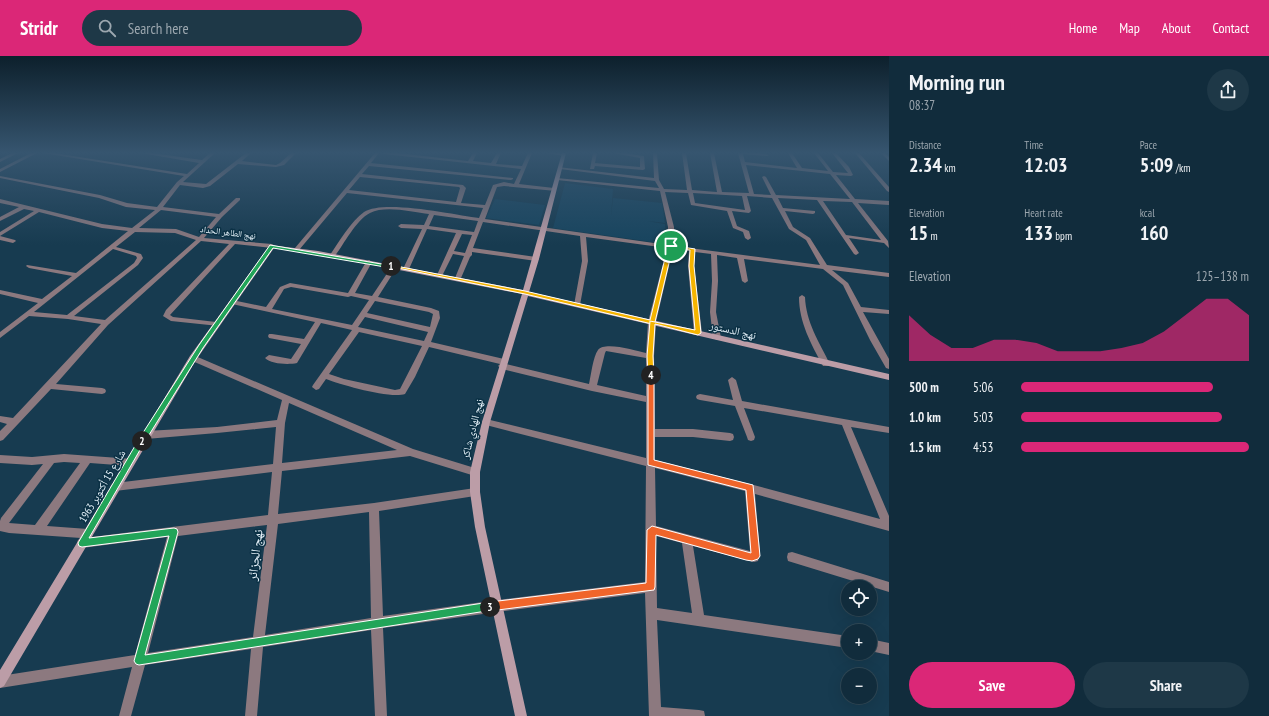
<!DOCTYPE html>
<meta charset="utf-8">
<style>
:root{--surface:#112c3c;--page:#1e3847;--text:#f1f3f6;--muted:#9ca7af;--line:#304856;--accent:#db2777}
body{margin:0;font-family:"PT Sans Narrow","Noto Naskh Arabic",sans-serif;background:var(--page);color:var(--text);height:100vh;display:flex;flex-direction:column;font-size:15px;white-space:nowrap}
*{box-sizing:border-box;margin:0}
p{font-size:13px;color:var(--muted)}
.icon{flex:none;width:22px;height:22px;fill:none;stroke:currentColor;stroke-width:2;stroke-linecap:round;stroke-linejoin:round}
.map{position:relative;flex:1;overflow:hidden}
.side{display:flex;flex-direction:column;background:var(--surface);width:380px}
.side>*{flex:none}
.buttons{position:absolute;left:841px;top:524px;display:grid;gap:8px}
.buttons a{display:grid;place-items:center;width:36px;height:36px;border-radius:50%;background:var(--surface);box-shadow:0 4px 16px #0002,0 0 0 1px var(--line);font-size:20px}
.pin{position:absolute;display:grid;place-items:center;width:34px;height:34px;color:#fff;margin:-17px;border:2px solid #fff;border-radius:50%;box-shadow:0 1px 4px #0007}
.km{position:absolute;width:20px;height:20px;margin:-10px;border-radius:50%;background:#222;color:#fff;font-size:11px;line-height:20px;text-align:center}
.round{display:grid;place-items:center;flex:none;width:42px;height:42px;border-radius:21px;background:var(--page)}
.headline{display:flex;align-items:center;justify-content:space-between;height:68px;padding:0 20px}
h1{font-size:22px;font-weight:800;line-height:30px}
.stats{display:grid;grid-template-columns:repeat(3,1fr);gap:6px;height:68px;padding:4px 20px}
.stats div{display:grid;align-content:center}
.stats b{font-size:20px;font-weight:800}
.stats small{font-size:11px;font-weight:400}
.stats p{font-size:11px}
.chart{height:112px;padding:8px 20px}
.chart p{display:flex;justify-content:space-between}
.chart svg{width:100%;height:72px;margin-top:4px;fill:var(--accent);opacity:.7}
.cta{display:flex;gap:8px;margin-top:auto;padding:8px 20px}
.cta a{flex:1;height:46px;border-radius:24px;background:var(--accent);color:#fff;font-size:16px;font-weight:800;line-height:46px;text-align:center}
.cta a+a{background:var(--page);color:var(--text)}
ul{padding:0 20px;list-style:none;font-size:13px}
li{display:grid;grid-template-columns:64px 48px 1fr;align-items:center;height:30px}
li i{height:10px;border-radius:5px;background:var(--accent)}
header{display:flex;align-items:center;gap:24px;box-sizing:border-box;height:56px;padding:0 20px;background:var(--accent);color:#fff}
header strong{font-size:19px}
nav{display:flex;gap:22px;margin-inline-start:auto;font-size:14px}
.search{width:280px;height:36px;background:var(--page);display:flex;align-items:center;gap:10px;box-sizing:border-box;padding:0 14px;border-radius:22px;color:var(--muted);font-size:15px}
main{display:flex;flex:1;min-height:0}
.map>svg:first-child{display:block}
.built{fill:#17445e}
.lines{fill:none;stroke-linecap:round;stroke-linejoin:round}
.street{fill:#8c797f;fill-rule:evenodd}
.secondary{fill:#bc9da7;fill-rule:evenodd}
.split-1{fill:#f5b400;stroke:#fff}
.split-2{fill:#22a559;stroke:#fff}
.split-3{fill:#22a559;stroke:#fff}
.split-4{fill:#f0652b;stroke:#fff}
.split-5{fill:#f5b400;stroke:#fff}
.labels{text-anchor:middle;dominant-baseline:central;stroke-width:3;stroke-linejoin:round;paint-order:stroke}
.far-street-label{font-size:9px;fill:#e8f4fc;stroke:#0b3145}
.street-label{font-size:11px;fill:#e8f4fc;stroke:#0b3145}
.near-street-label{font-size:13px;fill:#e8f4fc;stroke:#0b3145}
</style>
<header>
<strong>Stridr</strong>
<div class="search"><svg class="icon" aria-label="search" viewBox="0 0 24 24"><circle cx="10" cy="10" r="6"/><path d="M15 15l6 6"/></svg>Search here</div>
<nav><a>Home</a><a>Map</a><a>About</a><a>Contact</a></nav>
</header>
<main>
<div class="map">
<svg width="889" height="660" viewBox="0 0 889 660">
<rect width="100%" height="100%" fill="#173b50"/>
<path class="built" d="M565 127 613 133 611 161 613 142 662 147 665 167 647 165 665 168 666 188 553 172Z
M495 143 545 149 539 169 486 162Z"/>
<g class="lines">
<path class="street" d="M12 97H18L0 106V103Z
M31 97H37L0 116V113Z
M43 97H54L187 118 199 107 141 97H152L202 104 210 97H215L183 126 206 128 246 97H251L242 105 276 109 280 107 291 97H296L284 109 276 111 238 108 210 130 203 132 180 129 163 151 219 158 236 142H240V144L222 161 204 182 272 188 275 190 272 192 235 188 170 259 173 261 216 266H219L220 268 219 270 171 265 163 260 166 254 229 188 201 185 108 269 56 328 102 332 105 333 106 335 105 337 102 338 51 333 3 384 0 385V375L7 368 0 366V360L13 362 101 268 68 263 29 260 0 282V276L38 247 0 238V234L42 243 72 220 29 212 26 210 27 209 76 217 128 175 102 172 39 156 0 180V176L34 155 24 153 0 165V161L19 151 0 147V143L102 168 132 172 155 154 126 151 99 142 0 122V120L100 139 127 147 157 151 177 126 184 120ZM161 154 216 161 199 181 176 173 139 172ZM135 176 175 177 196 184 105 264 74 260 138 209 143 202 141 198 116 191ZM113 193 136 200 137 202 134 207 67 259 34 256Z
M375 97H379L371 107 513 122V123L511 124 369 110 362 118 463 129 466 132 461 147 485 149 493 129 504 126 514 128 521 113 384 98 382 97H397L468 105 473 97H477L473 105 491 107 497 97H501L496 108 522 110 528 97H532L519 128 554 132 556 133V135L504 130 497 131 485 163 668 189V171L660 135 557 124 555 123 557 122 659 132 655 125 560 113H558V111L654 122 653 97H657L659 124 664 133 687 134 682 97H686L692 134 717 136 710 97H714L722 136 749 137 738 97H760L769 99 767 100 743 98 745 106 797 112 788 97H792L802 112 828 115 814 97H818L833 116 848 117 832 97H836L849 111 853 119 851 120 836 119 855 143 889 145V149L858 147 888 185 889 192 884 187 849 182 859 197 856 199 854 198 817 144 778 142 783 152 815 155V157L813 158 785 155 793 171 810 182 827 209 889 217V221L832 214 848 227 861 251 889 254V258L863 256 889 303V313L886 312 870 284 843 229 823 213 744 203 748 225 745 227 742 225 737 202 717 199 718 225 716 256 721 282 717 284 713 282 710 256 712 225 711 198 695 196 694 210 702 277 698 279 694 277 688 210 689 195 673 193 656 266 654 300 655 373H693L730 377 733 378 734 381 733 384 730 385 693 381H655V404L750 428 880 463 842 369 744 352 755 381 754 384 751 385 748 384 747 381 735 350 700 344 697 343 696 341 697 339 700 338 733 344 728 324 732 321 736 324 742 345 889 371V377L851 371 889 460V475L755 438 760 496 758 505 754 506 693 490 704 559 848 580V592L657 564 661 651 699 654 704 655 705 660H649L645 537 497 556 383 572 387 660H375L371 574 263 591 257 660H245L251 593 145 609 131 660H119L132 611 0 632V620L135 599 167 481 82 492 78 490 77 487 78 484 81 482 9 477 0 475V465L1 462 43 408 32 409 0 407V399L32 401 64 398 133 403 135 406 133 409 130 410 90 407 47 470 88 473 92 475 93 478 92 481 268 459 272 416 115 435 112 434 110 431 112 428 115 427 273 408 276 371 217 377 146 383 143 381 142 379 143 377 146 375 217 371 277 364 282 344 190 304 189 302 193 299 413 393 478 413 480 416 478 419 475 420 410 400 282 415 278 458 374 447 475 432 478 433 480 436 478 439 475 440 379 455 383 560 497 544 645 526 646 410 486 369 483 368 482 366 483 364 486 363 646 402V346L592 335 502 313 498 310 500 308 429 291 415 321 405 338C390 343 342 329 326 323L319 333 316 334 312 331 313 329 352 274 321 267 297 307C288 309 271 308 265 302L269 299 291 303 301 288 269 282 268 280 269 278H272L304 283 315 266 232 248 229 246 232 244 266 251 280 231 290 227 348 237 366 206 369 204 372 206 355 237 372 240 392 210H396L397 211 378 241 431 252 439 255 440 262 431 286 504 303 508 306 506 308 589 328C591 319 593 301 598 294 605 285 636 295 646 297L648 266 667 192 586 181 588 205 580 249 577 251 574 249 582 205 580 180 483 166 473 192 536 201 539 203 536 205 472 196V199L470 201 461 222 458 224 455 222 464 200 453 198 442 220 440 221 437 219 456 177 427 173 409 213 408 214H404L403 213 422 173 401 172 398 170 401 168 424 169 429 158C413 156 385 149 370 157 356 164 344 188 335 200H331L330 199C339 186 351 165 364 156 384 143 455 159 479 162L483 152 347 137 299 194H295V192ZM746 109 830 118 850 143 776 139 766 121 764 120 762 121 771 139 754 138ZM360 121 459 131 460 132 456 146 349 134ZM665 136 688 137 691 149 727 155 733 172 743 176 745 182 748 184 751 182 749 175 737 170 732 155 749 157 751 155 747 140 772 142 789 173 806 184 820 209 674 190V171ZM693 137 742 140 745 154 695 147ZM823 145 852 146 881 184 846 179ZM434 159 478 165 474 176 429 170ZM462 178 472 179 465 197 454 195ZM291 231 348 241 351 240 369 244 352 269 272 253 284 233ZM375 245 429 256 433 258 430 271 367 257ZM365 261 428 276 424 285 358 271ZM359 276 422 290 400 333 395 334 344 323 329 318ZM606 295 646 302V340L597 329 605 297ZM289 347 397 394 282 407 285 367ZM64 406 80 407 35 469 9 467 54 407ZM655 412 745 435 750 495 656 470ZM369 456 371 562 265 579 278 468ZM267 469 253 581 148 597 178 480ZM656 480 682 487 692 557 657 552Z
M546 97H559L566 99 564 100Z
M593 97H597L595 107 640 111V102L613 97H624L644 100 645 113 643 114 595 110 594 113H590Z
M855 97H859L889 131V136L887 135Z
M881 97H885L889 101V105Z
M0 180 15 184 16 185 13 187 0 184Z
M802 239 805 241C806 266 819 286 830 308L829 310H823C811 288 799 266 799 241Z
M792 496 889 526V536L788 505 787 501 788 497Z
M870 583 889 587V599L870 595Z"/>
<path class="secondary" d="M562 97H566L539 203 529 236 889 318V324L528 240 490 366 480 416V436L485 471 527 660H515L475 471 470 436V416L482 366 522 238 333 201 274 192 196 304 4 630 0 632V614L190 300 270 189 318 195 523 234Z"/>
</g>
<linearGradient id="sky" x2="0" y2="1"><stop stop-color="#0d202c"/><stop offset="0.51" stop-color="#36556f"/><stop offset="1" stop-color="#36556f" stop-opacity="0"/></linearGradient>
<rect width="889" height="189" fill="url(#sky)"/>
<path class="split-1" d="M671 189 673 190 655 266 652 268 525 238 388 210 391 209 525 235 650 264 668 190Z"/>
<path class="split-2" d="M270 189 393 210 391 212 273 192 203 292 144 387H139V383L199 289Z"/>
<path class="split-3" d="M142 382 144 383V387L89 482 174 472 177 473 178 476 145 599 490 546 493 547 495 551 493 554 139 609 136 608 134 605 169 480 82 491 79 490 78 487 139 383Z"/>
<path class="split-4" d="M651 316 654 319V404L753 429 760 500 758 503 752 505 746 504 656 479 655 531 654 534 490 555 487 554 486 551 487 547 490 546 646 527 647 474 652 470 751 497 746 434 648 409V319Z"/>
<path class="split-5" d="M671 189 695 193 694 210 701 277 698 279 655 268 653 300 654 319 651 321 648 319 647 300 650 265 695 274 689 210 690 194 669 191Z"/>
<g class="labels">
<g class="far-street-label">
<text transform="translate(228 176) rotate(7)">نهج الطاهر الحداد</text>
</g>
<g class="street-label">
<text transform="translate(733 274) rotate(13)">نهج الدستور</text>
<text transform="translate(472 373) rotate(-76)">نهج الهادي شاكر</text>
<text transform="translate(102 430) rotate(-60)">شارع 15 أكتوبر 1963</text>
</g>
<g class="near-street-label">
<text transform="translate(255 499) rotate(-83)">نهج الجزائر</text>
</g>
</g>
</svg>
<div class="buttons">
<a><svg class="icon" aria-label="locate" viewBox="0 0 24 24"><circle cx="12" cy="12" r="6"/><path d="M12 2v4M12 18v4M2 12h4M18 12h4"/></svg></a>
<a>+</a>
<a>−</a>
</div>
<div class="pin" style="left:671px;top:190px;background:#1e9e55"><svg class="icon" aria-label="arrive" viewBox="0 0 24 24"><path d="M6 21V4h12l-3 4 3 4H6"/></svg></div>
<b class="km" style="left:391px;top:210px">1</b>
<b class="km" style="left:142px;top:385px">2</b>
<b class="km" style="left:490px;top:551px">3</b>
<b class="km" style="left:651px;top:319px">4</b>
</div>
<section class="side">
<div class="headline"><div><h1>Morning run</h1><p>08:37</p></div><a class="round"><svg class="icon" aria-label="share" viewBox="0 0 24 24"><path d="M12 15V3M7 8l5-5 5 5M5 13v7h14v-7"/></svg></a></div>
<div class="stats">
<div><p>Distance</p><b>2.34<small> km</small></b></div>
<div><p>Time</p><b>12:03</b></div>
<div><p>Pace</p><b>5:09<small> /km</small></b></div>
</div>
<div class="stats">
<div><p>Elevation</p><b>15<small> m</small></b></div>
<div><p>Heart rate</p><b>133<small> bpm</small></b></div>
<div><p>kcal</p><b>160</b></div>
</div>
<div class="chart"><p><span>Elevation</span>125–138 m</p>
<svg viewBox="0 0 160 44" preserveAspectRatio="none"><path d="M0 44V16L10 28L20 36L30 36L40 31L50 31L60 33L70 38L80 38L90 38L100 36L110 33L120 26L130 16L140 6L150 6L160 16V44z"/></svg>
</div>
<ul>
<li><b>500 m</b>5:06<i style="width:84%"></i></li>
<li><b>1.0 km</b>5:03<i style="width:88%"></i></li>
<li><b>1.5 km</b>4:53<i style="width:100%"></i></li>
</ul>
<div class="cta"><a>Save</a><a>Share</a></div>
</section>
</main>
